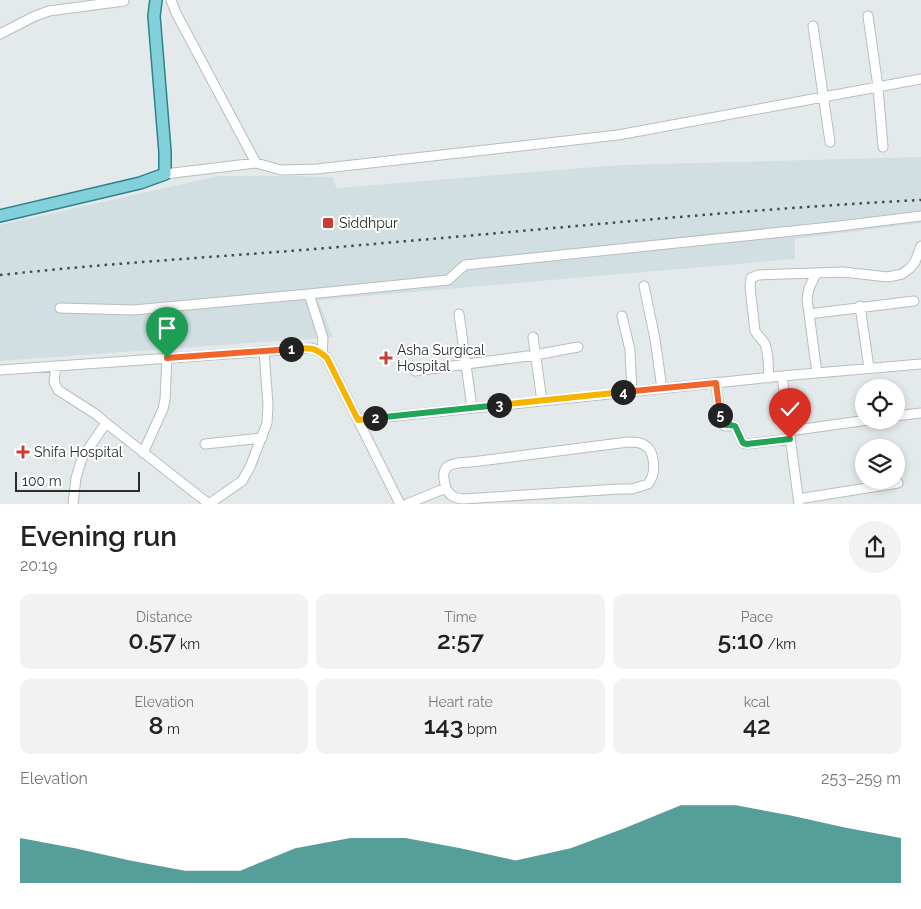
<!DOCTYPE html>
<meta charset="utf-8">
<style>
:root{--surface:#fff;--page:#f2f2f2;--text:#222;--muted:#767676;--accent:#0f766e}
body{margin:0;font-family:Raleway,sans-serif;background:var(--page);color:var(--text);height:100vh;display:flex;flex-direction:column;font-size:19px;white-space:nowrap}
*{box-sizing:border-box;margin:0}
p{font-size:16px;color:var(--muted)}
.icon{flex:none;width:28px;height:28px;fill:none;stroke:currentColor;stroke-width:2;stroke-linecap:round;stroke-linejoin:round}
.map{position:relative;height:504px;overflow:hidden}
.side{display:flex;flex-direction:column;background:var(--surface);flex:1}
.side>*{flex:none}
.tools{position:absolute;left:855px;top:379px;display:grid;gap:10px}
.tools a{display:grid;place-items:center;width:50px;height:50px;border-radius:50%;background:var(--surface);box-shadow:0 2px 8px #0003;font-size:25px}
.scale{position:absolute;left:15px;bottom:12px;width:125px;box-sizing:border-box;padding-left:5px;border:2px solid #2b2d2d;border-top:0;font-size:14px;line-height:18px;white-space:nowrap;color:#2b2d2d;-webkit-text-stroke:4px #fff;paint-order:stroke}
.pin{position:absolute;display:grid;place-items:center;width:42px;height:42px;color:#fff;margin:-51px -21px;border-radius:50% 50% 50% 0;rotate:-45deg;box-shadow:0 0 5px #0007}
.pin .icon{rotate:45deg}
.km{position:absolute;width:25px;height:25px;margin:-12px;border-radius:50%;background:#222;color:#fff;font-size:14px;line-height:25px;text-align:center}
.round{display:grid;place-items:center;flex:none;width:52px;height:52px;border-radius:26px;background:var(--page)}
.summary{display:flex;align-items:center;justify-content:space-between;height:85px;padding:0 20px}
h1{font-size:28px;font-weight:600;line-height:38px}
.figures{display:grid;grid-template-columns:repeat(3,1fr);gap:8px;height:85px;padding:5px 20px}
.figures div{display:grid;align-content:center;border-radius:10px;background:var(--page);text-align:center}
.figures b{font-size:25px;font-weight:600}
.figures small{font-size:14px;font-weight:400}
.figures p{font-size:14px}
.chart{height:140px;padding:10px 20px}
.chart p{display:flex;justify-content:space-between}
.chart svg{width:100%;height:90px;margin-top:5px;fill:var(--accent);opacity:.7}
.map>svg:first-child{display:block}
.built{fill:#d1dfe2}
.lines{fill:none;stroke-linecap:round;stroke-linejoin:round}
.minor-casing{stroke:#b8bdbe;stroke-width:11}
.major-casing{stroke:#2e838e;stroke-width:14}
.minor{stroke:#fff;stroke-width:9}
.major{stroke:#82d0da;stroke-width:11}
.rail{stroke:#484b4b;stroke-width:2.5;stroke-dasharray:2.5 5;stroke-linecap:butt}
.split-1-casing{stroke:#fff;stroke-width:10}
.split-2-casing{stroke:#fff;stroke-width:10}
.split-3-casing{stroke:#fff;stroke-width:10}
.split-4-casing{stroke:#fff;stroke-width:10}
.split-5-casing{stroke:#fff;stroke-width:10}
.split-6-casing{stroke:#fff;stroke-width:10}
.split-1{stroke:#f0652b;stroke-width:6}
.split-2{stroke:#f5b400;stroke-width:6}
.split-3{stroke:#22a559;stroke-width:6}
.split-4{stroke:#f5b400;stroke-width:6}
.split-5{stroke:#f0652b;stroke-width:6}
.split-6{stroke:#22a559;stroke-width:6}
.poi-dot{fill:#cb3d33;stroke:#fff;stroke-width:2}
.labels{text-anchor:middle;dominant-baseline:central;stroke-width:4;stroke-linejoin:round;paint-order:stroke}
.poi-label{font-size:14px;fill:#2b2d2d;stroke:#fff;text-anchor:start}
</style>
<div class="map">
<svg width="921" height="504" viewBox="0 0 921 504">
<rect width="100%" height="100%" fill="#e4eaeb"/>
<path class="built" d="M921 157V223L795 239V259L318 300 333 337 0 361V225L218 176H291L333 177 336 188 621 165Z"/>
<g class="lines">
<g class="minor-casing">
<path id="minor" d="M171 0 176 13 256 163
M868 16 878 87 883 147
M813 26 830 142
M0 34 35 16 49 11 124 1
M165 174 256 163 281 170 317 169 618 135 921 79
M816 274 809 288 807 299 817 373
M644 286 655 339 662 389
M309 294 323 338 322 353
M860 306 869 368
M60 308 134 310 309 294 448 280 465 265 840 226 921 216
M459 314 472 408
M809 314 914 301
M622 316 630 350 632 392
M533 337 542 401
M56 366 54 382 58 390 97 415 106 423 82 458 76 478 73 504
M0 370 312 348 322 353 327 358 400 504
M415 371 535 355 578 347
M782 376 799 504
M769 378C768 368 769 354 765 344 763 340 758 336 755 331L750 287 751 278 758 275 843 272 888 277 902 274 910 268 915 262 921 246
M716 383 721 423 725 426H735L743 443 747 444 790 439
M896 416 921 413
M358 420 782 376 921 364
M106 423 209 504 242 481 250 467 267 423 268 405 264 351
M789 431 868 420
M205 444 262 438
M143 453 163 409 165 400 167 358
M798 499 898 483
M407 504 446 488C450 496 454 498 463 499L619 489H632L648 484C649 482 651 480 652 477 655 469 654 452 647 447 642 442 635 442 628 442L472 462C452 463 438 463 446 488"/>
</g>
<g class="major-casing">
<path id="major" d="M0 216 140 183 165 174V152L154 16 156 0"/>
</g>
<use href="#minor" class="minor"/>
<use href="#major" class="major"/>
<path class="rail" d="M0 275C128 261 256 255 384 243 563 228 742 209 921 200"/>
</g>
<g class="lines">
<g class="split-1-casing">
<path id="split-1" d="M167 358 291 349"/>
</g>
<g class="split-2-casing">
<path id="split-2" d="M291 349C309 348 314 346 327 358L358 420 375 418"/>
</g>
<g class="split-3-casing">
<path id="split-3" d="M375 418 499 405"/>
</g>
<g class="split-4-casing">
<path id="split-4" d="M499 405 623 392"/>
</g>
<g class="split-5-casing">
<path id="split-5" d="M623 392 716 383 720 415"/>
</g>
<g class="split-6-casing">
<path id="split-6" d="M720 415C722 429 725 423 735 426L743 443 747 444 790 439"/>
</g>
<use href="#split-1" class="split-1"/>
<use href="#split-2" class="split-2"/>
<use href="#split-3" class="split-3"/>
<use href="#split-4" class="split-4"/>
<use href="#split-5" class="split-5"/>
<use href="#split-6" class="split-6"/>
</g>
<g class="poi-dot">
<rect x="322" y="217" width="12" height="12" rx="2.5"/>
<path d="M383.5 350.5h5v5h5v5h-5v5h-5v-5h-5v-5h5z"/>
<path d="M20.5 444.5h5v5h5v5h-5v5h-5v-5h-5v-5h5z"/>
</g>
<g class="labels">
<g class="poi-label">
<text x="339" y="223">Siddhpur</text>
<text x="397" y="350">Asha Surgical<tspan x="397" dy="16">Hospital</tspan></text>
<text x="34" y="452">Shifa Hospital</text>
</g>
</g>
</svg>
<div class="tools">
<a><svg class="icon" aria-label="locate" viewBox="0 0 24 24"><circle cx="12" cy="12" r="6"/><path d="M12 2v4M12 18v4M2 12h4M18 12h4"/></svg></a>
<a><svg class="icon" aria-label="layers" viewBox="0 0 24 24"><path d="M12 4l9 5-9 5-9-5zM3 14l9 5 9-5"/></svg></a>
</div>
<div class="scale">100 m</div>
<div class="pin" style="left:167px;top:358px;background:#1e9e55"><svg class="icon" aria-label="arrive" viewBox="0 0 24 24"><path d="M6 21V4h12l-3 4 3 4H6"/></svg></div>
<div class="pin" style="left:790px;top:439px;background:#d93025"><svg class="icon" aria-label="check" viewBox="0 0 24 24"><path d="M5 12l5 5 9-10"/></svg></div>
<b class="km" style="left:291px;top:349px">1</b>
<b class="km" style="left:375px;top:418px">2</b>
<b class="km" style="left:499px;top:405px">3</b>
<b class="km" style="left:623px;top:392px">4</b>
<b class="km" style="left:720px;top:415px">5</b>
</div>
<section class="side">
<div class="summary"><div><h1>Evening run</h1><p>20:19</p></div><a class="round"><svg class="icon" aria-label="share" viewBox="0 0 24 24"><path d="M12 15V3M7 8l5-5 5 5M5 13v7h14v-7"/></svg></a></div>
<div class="figures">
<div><p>Distance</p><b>0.57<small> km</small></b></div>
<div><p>Time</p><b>2:57</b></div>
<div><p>Pace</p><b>5:10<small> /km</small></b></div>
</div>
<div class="figures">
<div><p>Elevation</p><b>8<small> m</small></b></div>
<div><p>Heart rate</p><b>143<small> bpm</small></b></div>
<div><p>kcal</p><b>42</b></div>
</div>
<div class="chart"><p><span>Elevation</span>253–259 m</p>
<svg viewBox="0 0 160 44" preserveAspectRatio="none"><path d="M0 44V22L10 27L20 33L30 38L40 38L50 27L60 22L70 22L80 27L90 33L100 27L110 17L120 6L130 6L140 11L150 17L160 22V44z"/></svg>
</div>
</section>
